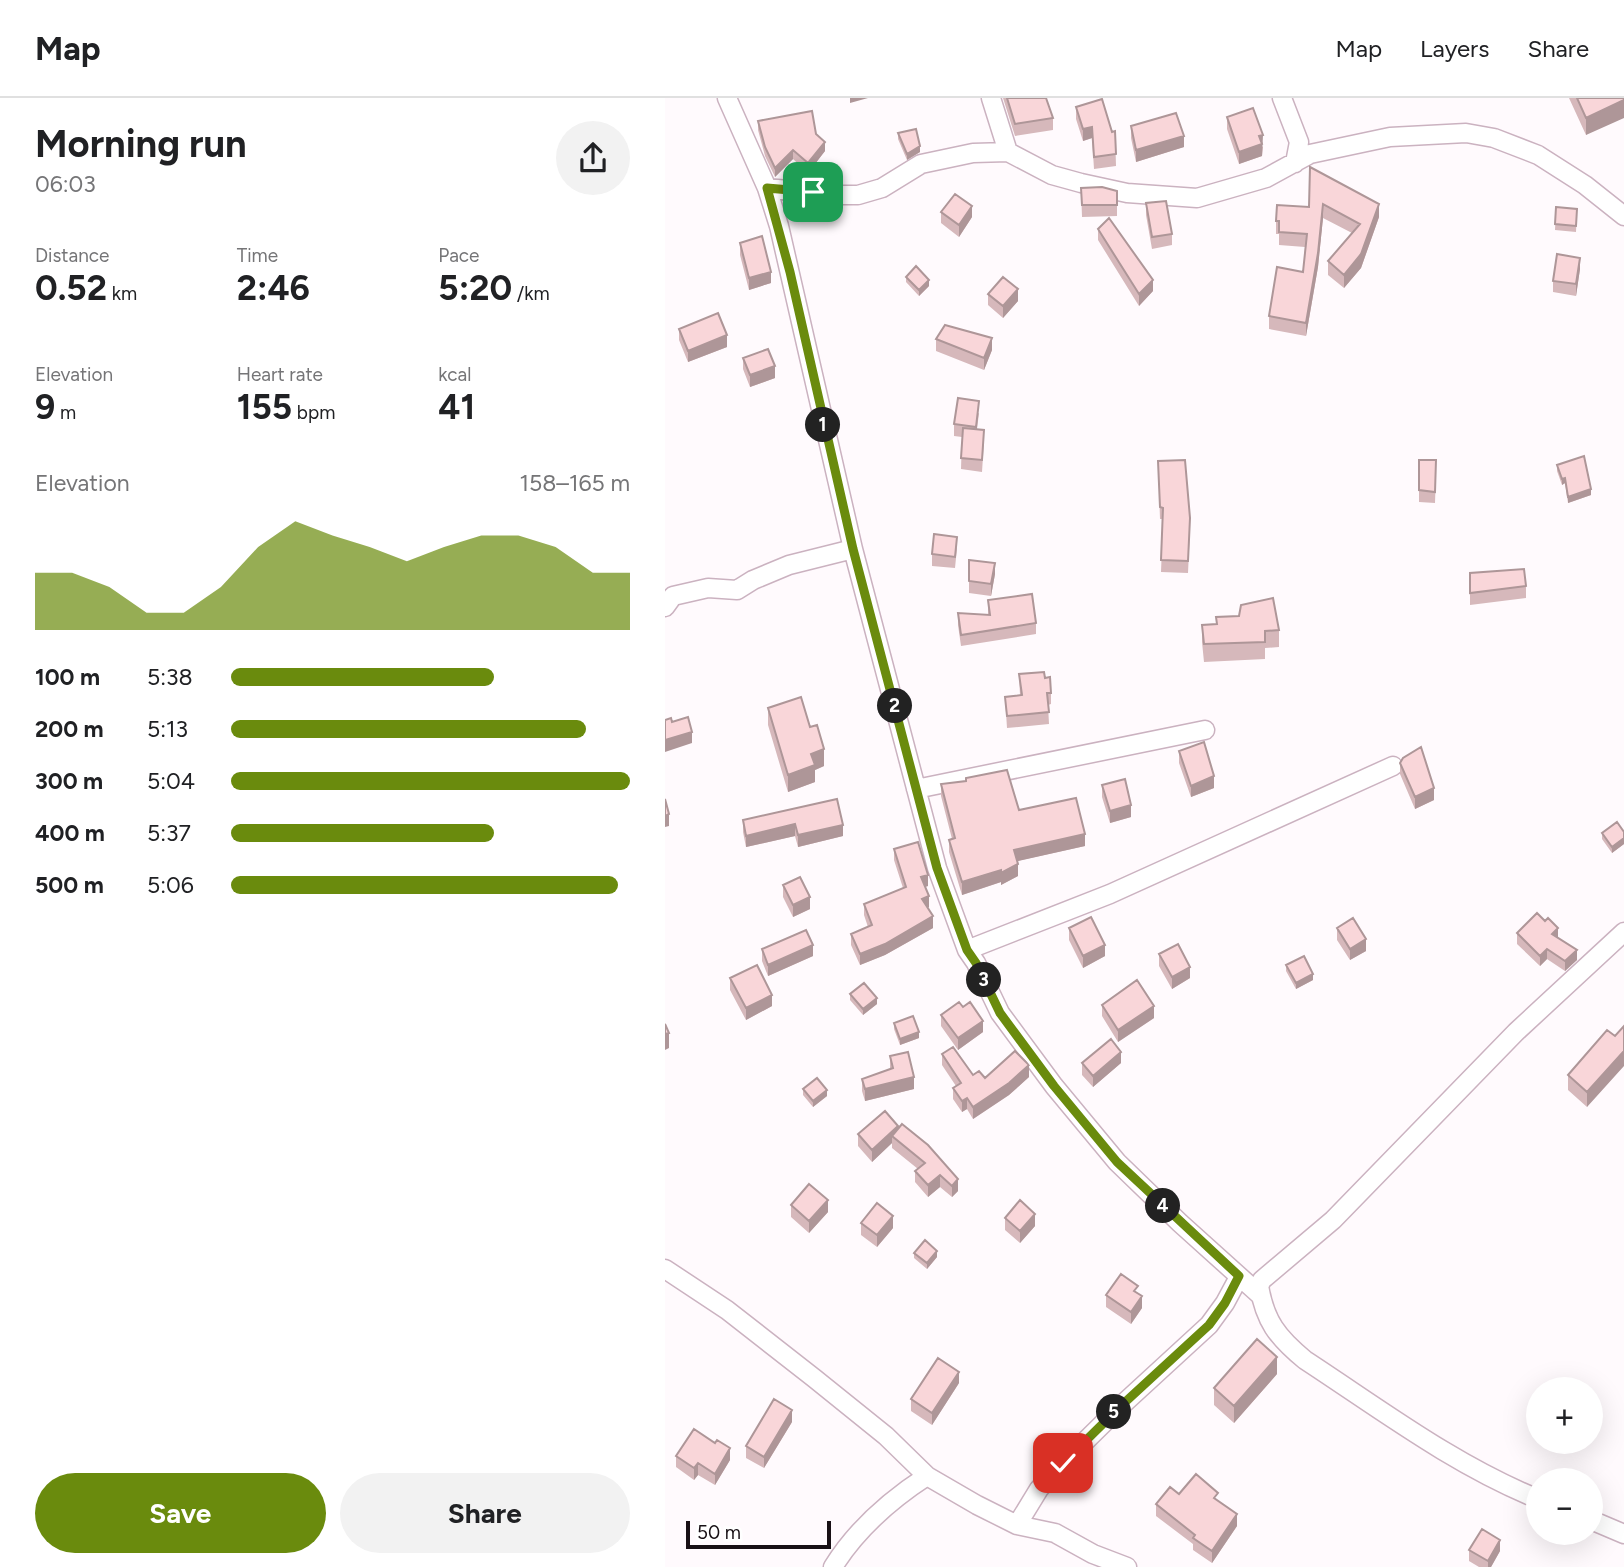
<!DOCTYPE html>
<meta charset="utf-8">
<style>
:root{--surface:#fff;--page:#f2f2f2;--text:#202124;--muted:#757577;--line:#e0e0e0;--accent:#6a8b0d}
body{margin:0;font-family:Figtree,sans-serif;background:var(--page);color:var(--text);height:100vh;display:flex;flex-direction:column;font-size:26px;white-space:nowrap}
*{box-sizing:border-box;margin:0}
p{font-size:23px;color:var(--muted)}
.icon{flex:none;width:38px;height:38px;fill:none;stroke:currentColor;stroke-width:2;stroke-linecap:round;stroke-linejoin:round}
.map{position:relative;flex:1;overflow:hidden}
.drawer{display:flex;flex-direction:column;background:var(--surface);width:665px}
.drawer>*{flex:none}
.fabs{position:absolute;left:861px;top:1279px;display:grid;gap:14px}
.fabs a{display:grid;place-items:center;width:77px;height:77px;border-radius:50%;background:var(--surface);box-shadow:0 7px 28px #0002;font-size:35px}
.scale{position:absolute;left:21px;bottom:18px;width:145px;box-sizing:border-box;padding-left:7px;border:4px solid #181015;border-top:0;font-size:19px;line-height:24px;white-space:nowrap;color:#181015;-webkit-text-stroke:5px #fff;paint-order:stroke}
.pin{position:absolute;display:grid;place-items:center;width:60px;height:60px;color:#fff;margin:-30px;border-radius:14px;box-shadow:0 4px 10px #0006}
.km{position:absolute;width:35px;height:35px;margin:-18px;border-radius:50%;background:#222;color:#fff;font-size:19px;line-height:35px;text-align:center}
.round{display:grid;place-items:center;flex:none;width:74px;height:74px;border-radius:37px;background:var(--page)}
.overview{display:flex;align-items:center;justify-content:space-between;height:119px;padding:0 35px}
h1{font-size:38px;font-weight:700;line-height:52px}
.figures{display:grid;grid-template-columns:repeat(3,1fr);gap:10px;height:119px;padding:7px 35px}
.figures div{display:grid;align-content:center}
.figures b{font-size:35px;font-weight:700}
.figures small{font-size:19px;font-weight:400}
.figures p{font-size:19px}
.chart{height:196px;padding:14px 35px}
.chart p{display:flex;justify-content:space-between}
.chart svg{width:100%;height:126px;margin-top:7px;fill:var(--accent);opacity:.7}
.action{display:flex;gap:14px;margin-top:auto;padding:14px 35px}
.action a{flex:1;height:80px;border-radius:42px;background:var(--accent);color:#fff;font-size:28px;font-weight:700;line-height:80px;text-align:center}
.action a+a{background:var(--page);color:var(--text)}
ul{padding:0 35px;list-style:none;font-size:23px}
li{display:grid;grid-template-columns:112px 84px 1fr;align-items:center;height:52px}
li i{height:18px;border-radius:9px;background:var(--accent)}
header{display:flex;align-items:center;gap:42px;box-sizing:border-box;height:98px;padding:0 35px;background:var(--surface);border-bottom:2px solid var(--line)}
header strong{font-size:33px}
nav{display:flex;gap:38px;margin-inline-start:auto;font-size:24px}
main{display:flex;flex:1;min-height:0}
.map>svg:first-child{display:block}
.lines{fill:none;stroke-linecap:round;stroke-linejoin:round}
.minor-casing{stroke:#cbb2c0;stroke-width:21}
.minor{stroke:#fff;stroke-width:18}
.wall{fill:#d6b8bb}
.shaded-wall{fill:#ae9698}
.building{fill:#f9d6d9;stroke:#ae9698;stroke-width:2}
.route-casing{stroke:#fff;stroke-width:14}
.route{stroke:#6a8b0d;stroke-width:9}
</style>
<header>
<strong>Map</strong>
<nav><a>Map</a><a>Layers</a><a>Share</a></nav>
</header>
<main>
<section class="drawer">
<div class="overview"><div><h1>Morning run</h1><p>06:03</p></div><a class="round"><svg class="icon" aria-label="share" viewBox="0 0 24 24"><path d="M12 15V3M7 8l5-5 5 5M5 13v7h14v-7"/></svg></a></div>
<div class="figures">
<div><p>Distance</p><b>0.52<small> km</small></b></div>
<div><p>Time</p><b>2:46</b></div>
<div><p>Pace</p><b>5:20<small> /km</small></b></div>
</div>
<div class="figures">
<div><p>Elevation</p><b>9<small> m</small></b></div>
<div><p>Heart rate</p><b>155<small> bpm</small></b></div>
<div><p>kcal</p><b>41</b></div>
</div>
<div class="chart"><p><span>Elevation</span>158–165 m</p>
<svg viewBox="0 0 160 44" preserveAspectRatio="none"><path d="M0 44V24L10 24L20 29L30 38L40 38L50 29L60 15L70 6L80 11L90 15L100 20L110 15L120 11L130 11L140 15L150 24L160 24V44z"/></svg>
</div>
<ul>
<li><b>100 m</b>5:38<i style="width:66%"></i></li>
<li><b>200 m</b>5:13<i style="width:89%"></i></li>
<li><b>300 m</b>5:04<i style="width:100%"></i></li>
<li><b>400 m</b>5:37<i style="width:66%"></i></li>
<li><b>500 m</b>5:06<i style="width:97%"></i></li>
</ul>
<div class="action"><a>Save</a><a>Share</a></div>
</section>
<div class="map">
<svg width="959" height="1469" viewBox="0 0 959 1469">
<rect width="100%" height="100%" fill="#fffafd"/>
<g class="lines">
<g class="minor-casing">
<path id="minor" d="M62 0 102 90 114 128 188 451 272 770 302 852 311 865 335 915 389 988 452 1064 515 1125 595 1197
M326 0 343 54
M617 0 634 44 630 65
M102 90 174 97H193L217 90 256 66 308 55 343 54 387 77 416 85 462 95 532 100 601 80 645 56 725 39 801 35 829 40 873 57 920 87 959 118
M0 509 8 498 43 490 72 492 88 482 124 467 188 451
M251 691 540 632
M302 852 445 796 728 668
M0 1171 62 1212 149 1280 221 1338 262 1378 312 1407 352 1427 390 1435 428 1456 462 1469
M873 1401C789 1367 715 1311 640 1262 612 1239 600 1223 594 1188L597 1182 668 1122 851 934 959 834
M926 1422 959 1436
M352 1427 374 1391 398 1365 458 1306 544 1227 560 1205 574 1179
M168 1469C191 1432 225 1402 262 1378"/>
</g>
<use href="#minor" class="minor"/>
</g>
<path class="wall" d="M338 0H381L388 20V32L350 38Z
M904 0H959L921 37Z
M411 9 447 34 450 33 451 68 429 71 427 40 418 43 411 21Z
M562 19 598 49 597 58 574 66 562 31Z
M93 23 151 36 160 53 143 75 128 61 110 79 100 58 93 32Z
M466 28 519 49 471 64 466 40Z
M233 35 255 54 242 62 233 41Z
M645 69 714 119 696 170 679 190 663 177V163L687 135 658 120 653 169 641 238 604 231V218L638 174 640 149 614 147V136H611V123L644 109Z
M416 90 452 93V118L417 119Z
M481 105 507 136V147L487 151 481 117Z
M891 109 912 111 911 134 890 132Z
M276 114 307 119 294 139 276 125Z
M433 131 488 193 474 208 433 142Z
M75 145 106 185 84 192 75 157Z
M915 171 911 198 888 194V183Z
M241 179 264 188 254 198 241 184Z
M323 196 353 203 338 220 323 207Z
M14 231 62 249 23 264 14 242Z
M271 241 327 252 319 272 271 253Z
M78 260 110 280 85 289 78 271Z
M314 315 312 331 319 343 317 374 296 371 297 339 289 338V326Z
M754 362 771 374 770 405 754 404Z
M493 363 525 431 523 475 496 474 498 421H495Z
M892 367 926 397 903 405 900 385 897 387 892 373Z
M292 450 290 470 267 468V456Z
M304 462 330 476 326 498 304 495Z
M805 475 861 488V500L805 507Z
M323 502 371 525V536L296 548 293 527V515L323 517Z
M551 519 614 532V549L600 550V561L539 564 537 544V527L551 526Z
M354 576 380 580 386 595V606L383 607 384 626 342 630 340 599 355 597Z
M103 610 145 629 159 668 150 672V684L123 694 103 627Z
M514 653 549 690 526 699 514 665Z
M735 665 769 702 750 711 735 676Z
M276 686 354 712 420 748 352 763 353 778 336 787V784L297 797 284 754V742L287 741 276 698Z
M437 687 466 719 445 725 437 699Z
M172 701 178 738 133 749 130 738 81 749 78 734V722Z
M959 734V746L947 755 937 741V735Z
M229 751 263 788 260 789 264 809 262 810 268 830 220 857 195 867 186 847V836L203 829 199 817V806L238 790 229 762Z
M118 787 145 811 128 819 118 799Z
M404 830 440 858 418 870 404 842Z
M672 830 701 853 685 862 672 842Z
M852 835 893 840 912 862 900 873 882 861 875 868 852 846Z
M97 851 148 858 103 878 97 863Z
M494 856 525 880 507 891 494 868Z
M621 867 648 882 631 891 621 873Z
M65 880 107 908 81 922 65 892Z
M185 896 212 906 198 917 185 902Z
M437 907 489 920 453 944 437 918Z
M298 909 318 934 293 952 276 928V917Z
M229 925 254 940 235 947 229 931Z
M950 938 922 1009 903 992V977Z
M277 956 308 977 320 980 364 979 344 997 308 1021 302 1011 297 1014 288 1001V990L291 988 277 967Z
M225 958 249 991 200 1003 197 993V981L225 971Z
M417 965H456L428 989 417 977Z
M138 991 162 998 148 1009 138 997Z
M233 1031 293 1093 287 1099 275 1089 263 1099 250 1084V1073L253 1071 227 1050V1045L207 1064 193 1048V1036Z
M126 1107 163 1114 144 1135 126 1119Z
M340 1120 370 1128 355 1145 340 1132Z
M196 1125 228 1130 212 1149 196 1137Z
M249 1155 272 1159 262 1171 249 1160Z
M441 1197 477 1210 466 1226 441 1209Z
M612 1276 569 1325 549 1307V1290Z
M294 1285 267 1327 246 1313V1301Z
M127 1324 99 1370 81 1360V1348Z
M11 1358 65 1362 50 1387 33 1377 29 1382 11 1369Z
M514 1396 553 1403 572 1428 547 1465 528 1452V1446L491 1418V1406Z
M804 1452 835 1453 826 1469H814L804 1463Z"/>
<path class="shaded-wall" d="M185 0H203L185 5Z
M959 2V20L921 37V20Z
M427 29V40L418 43V31Z
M598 37 597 58 574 66V54L594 38Z
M519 38V49L471 64V52Z
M160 44V53L143 75V65Z
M255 48V54L242 62V56Z
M128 52V61L110 79V70Z
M658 106V120L653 169 641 238V225Z
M714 106V119L696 170 679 190V177Z
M307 108V119L294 139V127Z
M915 160V171L911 198V186Z
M106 174V185L84 192V180Z
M264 182V188L254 198V192Z
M488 182V193L474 208V196Z
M353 191V203L338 220V208Z
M62 237V249L23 264V253Z
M327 240V252L319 272V260Z
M110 268V280L85 289V277Z
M900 380V385L897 387V381Z
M926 391V397L903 405V399Z
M330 465V476L326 498V486Z
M27 634V645L0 654V642Z
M159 651V668L150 672V684L123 694V677L146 656Z
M549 678V690L526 699V688Z
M769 690V702L750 711V699Z
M466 707V719L445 725V713Z
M4 716V728L0 729V718Z
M130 726V738L81 749V738Z
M178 727V738L133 749V737Z
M420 736V748L349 764V752Z
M959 740V746L947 755V749Z
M353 766V778L336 787V775Z
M336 772V784L297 797V784Z
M263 777V788L256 790V779Z
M264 798V809L257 812V801Z
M145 799V811L128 819V807Z
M268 818V830L220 857 195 867V856Z
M893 830V840L887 836Z
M701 841V853L685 862V851Z
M148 847V858L103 878V867Z
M440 847V858L418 870V858Z
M882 851V861L875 868V858Z
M912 852V862L900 873V863Z
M525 869V880L507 891V879Z
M648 876V882L631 891V885Z
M107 897V908L81 922V910Z
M212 900V906L198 917V911Z
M489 908V920L453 944V932Z
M318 923V934L293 952V940Z
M254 934V940L235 947V941Z
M4 935V950L0 952V936Z
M959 953V968L922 1009V994Z
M456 954V965L428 989V978Z
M364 967V979L344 997 308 1021V1009Z
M249 979V991L200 1003V991Z
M162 992V998L148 1009V1003Z
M302 1000V1011L297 1014V1003Z
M233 1028V1040L227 1038V1045L207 1064V1052Z
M275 1077V1089L263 1099V1087Z
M293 1081V1093L287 1099V1088Z
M163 1102V1114L144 1135V1123Z
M370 1116V1128L355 1145V1133Z
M228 1118V1130L212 1149V1137Z
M272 1153V1159L262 1171V1165Z
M477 1198V1210L466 1226V1214Z
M612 1259V1276L569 1325V1308Z
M294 1274V1285L267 1327V1315Z
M127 1312V1324L99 1370V1359Z
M65 1350V1362L50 1387V1376Z
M33 1365V1377L29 1382V1370Z
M572 1416V1428L547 1465V1453Z
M835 1442V1453L826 1469H823V1463Z"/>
<path class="building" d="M342 0H381L388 20 350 26Z
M912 0H959V2L921 20Z
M437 1 447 34 450 33 451 56 429 59 427 29 418 31 411 9Z
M588 10 598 37 594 38 597 46 574 54 562 19Z
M147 13 151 36 160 44 143 65 128 52 110 70 100 49 93 23Z
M511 15 519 38 471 52 466 28Z
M251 31 255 48 242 56 233 35Z
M645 69 714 106 696 156 679 177 663 163 695 126 658 106 653 155 641 225 604 218 612 169 638 174 642 136 614 134V123H611L612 107 644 109Z
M437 89 452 93V107H417L416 90Z
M290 96 307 108 294 127 276 114Z
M501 103 507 136 487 139 481 105Z
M891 109 912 111 911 128 890 126Z
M444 120 488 182 474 196 433 131Z
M97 138 106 174 84 180 75 145Z
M892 156 915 160 911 186 888 183Z
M251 168 264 182 254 192 241 179Z
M338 179 353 191 338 208 323 196Z
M53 215 62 237 23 253 14 231Z
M280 227 327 240 319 260 271 241Z
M103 251 110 268 85 277 78 260Z
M293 300 314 303 311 329 289 326Z
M298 330 319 332 317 362 296 360Z
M919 358 926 391 903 399 900 380 897 381 892 367Z
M520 362 525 420 523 463 496 462 498 410 495 409 493 363Z
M754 362H771L770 394 754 392Z
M269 436 292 439 290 459 267 456Z
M304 462 330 465 326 486 304 483Z
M859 471 861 488 805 495V475Z
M367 496 371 525 296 537 293 515 325 517 323 502Z
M608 500 614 532 600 533V544L539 546 537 527 552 526 551 519 574 518 576 507Z
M379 574 380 580 385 579 386 595H382L384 614 342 618 340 599 357 597 354 576Z
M136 599 145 629 152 627 159 651 146 656 150 667 123 677 103 610Z
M23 619 27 634 0 642V622L6 620 7 624Z
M539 644 549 678 526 688 514 653Z
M756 649 769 690 750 699 735 665 738 660Z
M342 672 354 712 411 700 420 736 349 752 353 766 336 775V772L297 784 284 742 290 740 276 686 301 683V680Z
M460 681 466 707 445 713 437 687Z
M0 701 4 716 0 718Z
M172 701 178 727 133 737 130 726 81 738 78 722Z
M952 724 959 734V740L947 749 937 735Z
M253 744 263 777 256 779 264 798 257 801 268 818 220 846 195 856 186 836 207 827 199 806 241 789 229 751Z
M135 779 145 799 128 807 118 787Z
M872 815 880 823 883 820 893 830 887 836 912 852 900 863 882 851 875 858 852 835Z
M426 819 440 847 418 858 404 830Z
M688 820 701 841 685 851 672 830Z
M141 832 148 847 103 867 97 851Z
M513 846 525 869 507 879 494 856Z
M639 858 648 876 631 885 621 867Z
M92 867 107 897 81 910 65 880Z
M472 882 489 908 453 932 437 907Z
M199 885 212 900 198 911 185 896Z
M294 904 298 909 305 904 318 923 293 940 276 917Z
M248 918 254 934 235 941 229 925Z
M0 926 4 935 0 936Z
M959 928V953L922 994 903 977 942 932 950 938Z
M446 941 456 954 428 978 417 965Z
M288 949 308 977 314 973 320 980 350 953 364 967 344 985 308 1009 302 1000 297 1003 288 990 296 985 277 956Z
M243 954 249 979 200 991 197 981 228 970 225 958Z
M152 980 162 992 148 1003 138 991Z
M220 1013 233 1028 207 1052 193 1036Z
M237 1026 263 1047 293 1081 287 1088 275 1077 263 1087 250 1073 260 1065 227 1038Z
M144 1086 163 1102 144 1123 126 1107Z
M355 1102 370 1116 355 1133 340 1120Z
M212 1105 228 1118 212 1137 196 1125Z
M260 1142 272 1153 262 1165 249 1155Z
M456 1176 473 1188 469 1193 477 1198 466 1214 441 1197Z
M592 1241 612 1259 569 1308 549 1290Z
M273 1260 294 1274 267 1315 246 1301Z
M109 1301 127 1312 99 1359 81 1348Z
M29 1331 50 1345 52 1342 65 1350 50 1376 33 1365 29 1370 11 1358Z
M531 1376 553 1395 549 1400 572 1416 547 1453 528 1440 530 1437 491 1406 505 1389 514 1396Z
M817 1431 835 1442 823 1463 804 1452Z"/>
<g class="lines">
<g class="route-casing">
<path id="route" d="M148 94 102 90 125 174 188 451 272 770 302 852 311 865 335 915 389 988 452 1064 574 1178 560 1205 544 1227 458 1306 398 1365"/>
</g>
<use href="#route" class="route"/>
</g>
</svg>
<div class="fabs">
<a>+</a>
<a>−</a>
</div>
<div class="scale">50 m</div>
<div class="pin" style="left:148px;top:94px;background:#1e9e55"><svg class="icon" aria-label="arrive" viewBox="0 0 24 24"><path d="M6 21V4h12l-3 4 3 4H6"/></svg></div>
<div class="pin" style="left:398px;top:1365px;background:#d93025"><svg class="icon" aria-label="check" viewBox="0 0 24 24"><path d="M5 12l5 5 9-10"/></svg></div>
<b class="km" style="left:158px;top:327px">1</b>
<b class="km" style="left:230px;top:608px">2</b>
<b class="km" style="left:319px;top:882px">3</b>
<b class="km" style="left:498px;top:1108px">4</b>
<b class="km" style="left:449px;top:1314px">5</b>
</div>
</main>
